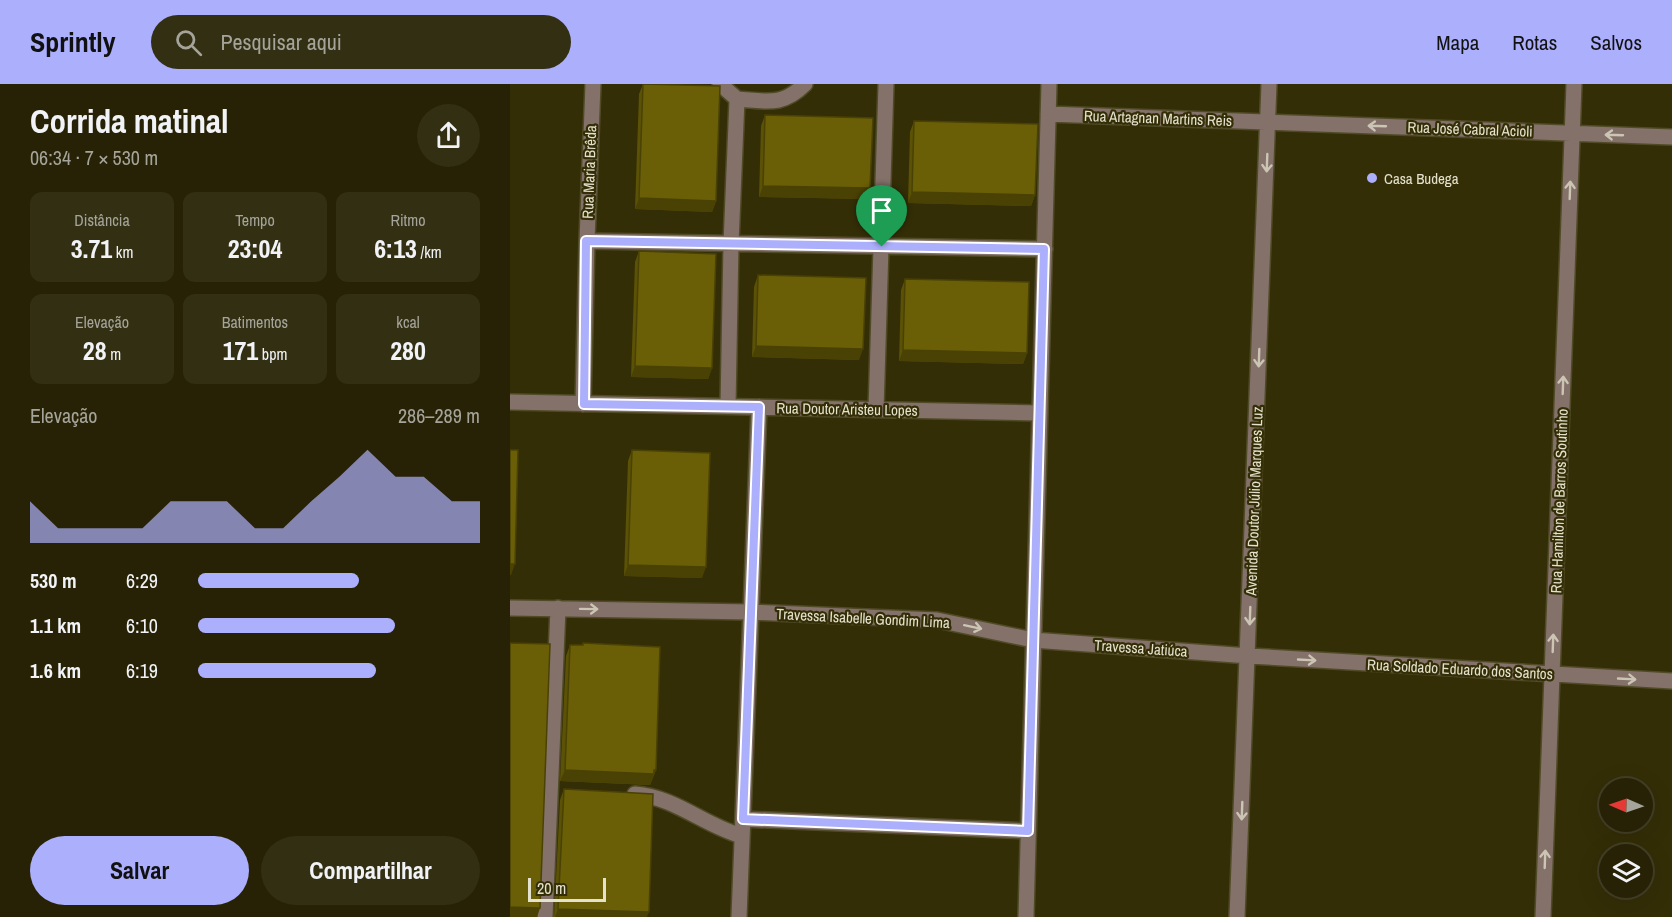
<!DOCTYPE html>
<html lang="pt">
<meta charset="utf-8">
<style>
:root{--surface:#272205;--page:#332f13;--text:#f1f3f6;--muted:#a4a49a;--line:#433f27;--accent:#acaffb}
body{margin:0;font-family:"Archivo Narrow",sans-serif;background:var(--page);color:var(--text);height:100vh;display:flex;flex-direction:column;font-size:22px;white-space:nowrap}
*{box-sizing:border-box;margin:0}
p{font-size:20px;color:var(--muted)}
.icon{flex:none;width:33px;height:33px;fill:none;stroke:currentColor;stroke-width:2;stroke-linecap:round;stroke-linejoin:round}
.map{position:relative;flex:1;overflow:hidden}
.sheet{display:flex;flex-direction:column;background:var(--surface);width:510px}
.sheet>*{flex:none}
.needle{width:39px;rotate:272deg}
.buttons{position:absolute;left:1089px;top:694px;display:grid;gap:12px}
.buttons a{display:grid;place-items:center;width:54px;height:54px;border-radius:50%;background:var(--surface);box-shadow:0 6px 24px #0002,0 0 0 2px var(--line);font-size:30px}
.scale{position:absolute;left:18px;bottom:15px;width:78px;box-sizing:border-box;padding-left:6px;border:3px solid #e4e1cc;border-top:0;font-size:16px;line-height:21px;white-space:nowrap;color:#e4e1cc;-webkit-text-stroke:4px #342e07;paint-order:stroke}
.pin{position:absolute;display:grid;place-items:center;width:51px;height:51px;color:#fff;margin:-62px -26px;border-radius:50% 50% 50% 0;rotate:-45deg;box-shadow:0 0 6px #0007}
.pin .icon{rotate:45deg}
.round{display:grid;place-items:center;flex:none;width:63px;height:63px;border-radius:32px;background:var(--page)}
.head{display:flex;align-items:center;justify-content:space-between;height:102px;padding:0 30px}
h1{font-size:33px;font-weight:700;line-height:45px}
.metrics{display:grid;grid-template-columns:repeat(3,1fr);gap:9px;height:102px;padding:6px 30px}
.metrics div{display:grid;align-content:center;border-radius:12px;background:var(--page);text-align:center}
.metrics b{font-size:26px;font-weight:700}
.metrics small{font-size:16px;font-weight:400}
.metrics p{font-size:16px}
.chart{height:168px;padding:12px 30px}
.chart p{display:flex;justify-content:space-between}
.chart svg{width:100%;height:108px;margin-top:6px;fill:var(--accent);opacity:.7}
.cta{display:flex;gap:12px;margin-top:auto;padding:12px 30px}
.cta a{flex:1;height:69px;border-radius:36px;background:var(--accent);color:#111;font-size:24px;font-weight:700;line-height:69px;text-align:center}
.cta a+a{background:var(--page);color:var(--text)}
ul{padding:0 30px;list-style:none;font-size:20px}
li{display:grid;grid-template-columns:96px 72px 1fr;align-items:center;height:45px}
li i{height:15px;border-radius:8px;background:var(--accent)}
header{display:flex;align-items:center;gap:36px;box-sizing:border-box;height:84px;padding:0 30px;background:var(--accent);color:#111}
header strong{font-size:28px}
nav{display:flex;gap:33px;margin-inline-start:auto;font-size:21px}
.search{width:420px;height:54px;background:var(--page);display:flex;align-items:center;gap:15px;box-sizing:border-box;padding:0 21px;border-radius:33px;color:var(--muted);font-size:22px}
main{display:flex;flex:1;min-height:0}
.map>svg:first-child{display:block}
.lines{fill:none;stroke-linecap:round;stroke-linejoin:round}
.minor-casing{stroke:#504b27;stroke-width:18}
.minor{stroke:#83716a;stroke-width:15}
.wall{fill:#5b5206}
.shaded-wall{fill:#4a4205}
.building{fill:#6a5f07;stroke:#4a4205;stroke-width:1.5}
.oneway{stroke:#ccc5b4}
.route-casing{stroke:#fff;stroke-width:12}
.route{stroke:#acaffb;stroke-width:8}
.poi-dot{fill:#acaffb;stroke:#342e07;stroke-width:2}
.labels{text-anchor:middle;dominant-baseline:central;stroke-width:4.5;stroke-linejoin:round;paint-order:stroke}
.street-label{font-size:15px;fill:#e4e1cc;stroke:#342e07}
.poi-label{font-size:15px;fill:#e4e1cc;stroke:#342e07;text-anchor:start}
</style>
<header>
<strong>Sprintly</strong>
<div class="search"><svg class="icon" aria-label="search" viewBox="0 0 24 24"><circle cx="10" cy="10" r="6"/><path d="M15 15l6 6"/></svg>Pesquisar aqui</div>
<nav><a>Mapa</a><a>Rotas</a><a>Salvos</a></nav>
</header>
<main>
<section class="sheet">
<div class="head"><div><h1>Corrida matinal</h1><p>06:34 · 7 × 530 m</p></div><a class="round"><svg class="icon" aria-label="share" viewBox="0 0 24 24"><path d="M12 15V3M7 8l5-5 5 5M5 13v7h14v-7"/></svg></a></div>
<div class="metrics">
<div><p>Distância</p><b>3.71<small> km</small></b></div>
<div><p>Tempo</p><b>23:04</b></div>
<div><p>Ritmo</p><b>6:13<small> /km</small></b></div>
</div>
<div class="metrics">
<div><p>Elevação</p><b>28<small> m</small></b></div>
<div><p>Batimentos</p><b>171<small> bpm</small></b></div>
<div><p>kcal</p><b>280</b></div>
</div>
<div class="chart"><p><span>Elevação</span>286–289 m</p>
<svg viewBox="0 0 160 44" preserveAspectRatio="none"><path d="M0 44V27L10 38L20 38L30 38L40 38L50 27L60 27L70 27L80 38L90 38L100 27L110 17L120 6L130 17L140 17L150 27L160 27V44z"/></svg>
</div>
<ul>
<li><b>530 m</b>6:29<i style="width:57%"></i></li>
<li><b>1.1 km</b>6:10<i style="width:70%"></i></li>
<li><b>1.6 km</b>6:19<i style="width:63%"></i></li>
</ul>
<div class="cta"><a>Salvar</a><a>Compartilhar</a></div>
</section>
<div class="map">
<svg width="1162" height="833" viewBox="0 0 1162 833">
<rect width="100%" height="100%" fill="#342e07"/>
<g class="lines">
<g class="minor-casing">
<path id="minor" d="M210 0 227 15 221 160 218 322
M227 15C257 17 272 23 295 0
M538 30 1162 53
M77 157 535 165
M0 318 530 329
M73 320 77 157 83 0
M366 326 376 0
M0 524 241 528 427 536 523 556 739 572 1162 597
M125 710C165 713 195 742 232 752
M233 735 518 747
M35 833 48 524
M229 833 249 323
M516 833 539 0
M727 833 759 0
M1033 833 1064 0"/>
</g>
<use href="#minor" class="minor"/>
</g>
<path class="wall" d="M133 0 206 117 202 128 125 125 129 10Z
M255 31 360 104 356 115 249 113 251 42Z
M404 37 525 111 521 122 398 119 400 48Z
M129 167 202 284 198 295 121 293 125 178Z
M248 191 349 276 242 273 244 203Z
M395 195 517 269 513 280 389 277 391 206Z
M122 366 192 494 114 492 118 377Z
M73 559 146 686 140 701 50 697 56 572 60 561H72Z
M54 705 137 833H44L50 716Z"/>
<path class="shaded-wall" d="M253 102 360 104 356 115 249 113Z
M402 108 525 111 521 122 398 119Z
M129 114 206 117 202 128 125 125Z
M246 262 353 265 349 276 242 273Z
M393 266 517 269 513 280 389 277Z
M125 282 202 284 198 295 121 293Z
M0 480H5L1 491H0Z
M118 481 196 483 192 494 114 492Z
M55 686H146L140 701 50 697Z
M0 823 30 824 27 833H0Z
M48 825 139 828 137 833H45Z"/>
<path class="building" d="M133 0 210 2 206 117 129 114Z
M255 31 363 34 360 104 253 102Z
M404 37 528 40 525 111 402 108Z
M129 167 206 170 202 284 125 282Z
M248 191 356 194 353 265 246 262Z
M395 195 519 198 517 269 393 266Z
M0 366H8L5 480H0Z
M122 366 200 369 196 483 118 481Z
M0 559 40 560 30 824 0 823Z
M73 559 150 563 146 686H144V690L55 686 60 561H73Z
M54 705 143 710 139 828 48 825Z"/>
<defs><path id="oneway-shaft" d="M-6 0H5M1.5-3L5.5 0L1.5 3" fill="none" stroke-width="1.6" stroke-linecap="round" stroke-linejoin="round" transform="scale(1.5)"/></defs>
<g class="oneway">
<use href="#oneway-shaft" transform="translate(867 42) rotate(-178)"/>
<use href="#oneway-shaft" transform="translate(1104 51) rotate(-178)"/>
<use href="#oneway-shaft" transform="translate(757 79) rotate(92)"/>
<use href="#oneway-shaft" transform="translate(1060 106) rotate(-88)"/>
<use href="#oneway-shaft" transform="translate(749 274) rotate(92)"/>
<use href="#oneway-shaft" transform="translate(1053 301) rotate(-88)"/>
<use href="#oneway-shaft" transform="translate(79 525) rotate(1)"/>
<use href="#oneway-shaft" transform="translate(740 532) rotate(92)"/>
<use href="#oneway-shaft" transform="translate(463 543) rotate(12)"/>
<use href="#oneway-shaft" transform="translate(1043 559) rotate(-88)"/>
<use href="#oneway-shaft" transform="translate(797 576) rotate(3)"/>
<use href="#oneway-shaft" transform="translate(1117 595) rotate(3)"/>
<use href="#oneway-shaft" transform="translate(732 727) rotate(92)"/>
<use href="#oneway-shaft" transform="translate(1035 775) rotate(-88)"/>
</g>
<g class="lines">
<g class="route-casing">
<path id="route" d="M76 157 534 165 518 747 233 735 249 323 74 320Z"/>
</g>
<use href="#route" class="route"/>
</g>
<circle class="poi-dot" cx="862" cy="94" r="6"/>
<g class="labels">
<g class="street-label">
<text transform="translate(648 34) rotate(2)">Rua Artagnan Martins Reis</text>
<text transform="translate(960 45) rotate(2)">Rua José Cabral Acioli</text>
<text transform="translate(79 88) rotate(-88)">Rua Maria Brêda</text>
<text transform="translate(337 325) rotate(1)">Rua Doutor Aristeu Lopes</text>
<text transform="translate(744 417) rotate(-88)">Avenida Doutor Júlio Marques Luz</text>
<text transform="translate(1049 417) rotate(-88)">Rua Hamilton de Barros Soutinho</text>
<text transform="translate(353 534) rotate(3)">Travessa Isabelle Gondim Lima</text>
<text transform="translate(631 564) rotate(4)">Travessa Jatiúca</text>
<text transform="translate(950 585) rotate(3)">Rua Soldado Eduardo dos Santos</text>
</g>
<g class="poi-label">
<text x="874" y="94">Casa Budega</text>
</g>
</g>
</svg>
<div class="buttons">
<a><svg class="needle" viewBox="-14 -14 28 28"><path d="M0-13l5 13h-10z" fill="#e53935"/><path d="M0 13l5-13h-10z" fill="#a4a49a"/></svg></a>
<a><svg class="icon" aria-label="layers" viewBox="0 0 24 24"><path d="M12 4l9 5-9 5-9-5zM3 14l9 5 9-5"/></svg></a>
</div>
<div class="scale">20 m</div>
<div class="pin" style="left:372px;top:163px;background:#1e9e55"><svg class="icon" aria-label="arrive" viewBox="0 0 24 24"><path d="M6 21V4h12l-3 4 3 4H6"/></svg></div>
</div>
</main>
